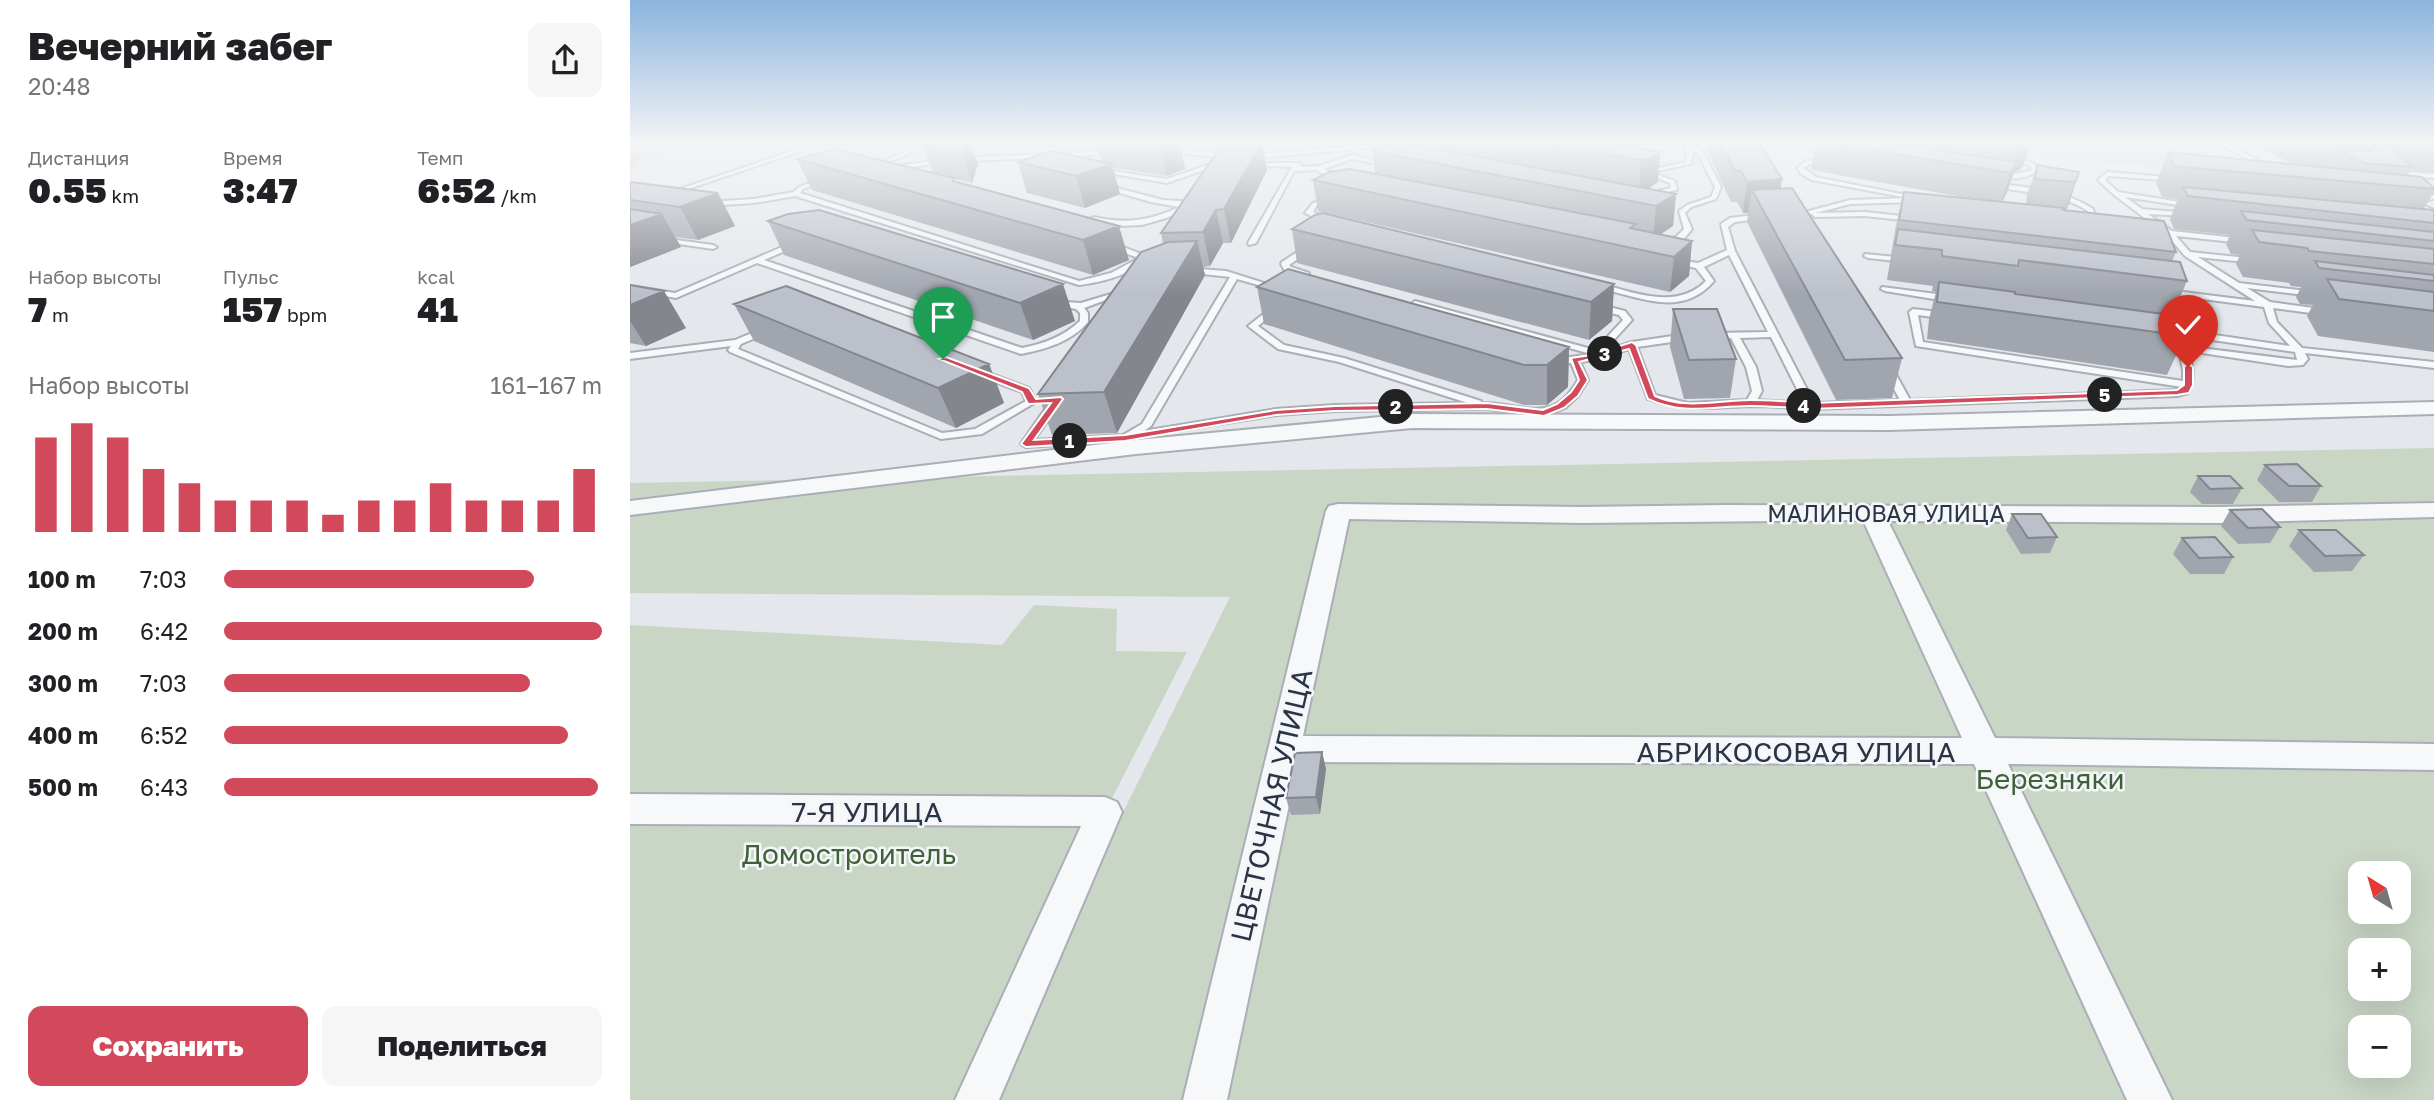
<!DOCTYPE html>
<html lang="ru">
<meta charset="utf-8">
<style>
:root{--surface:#fff;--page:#f6f6f6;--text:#202124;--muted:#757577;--accent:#d1495b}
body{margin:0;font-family:"Golos Text",sans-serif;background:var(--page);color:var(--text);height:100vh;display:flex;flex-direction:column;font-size:26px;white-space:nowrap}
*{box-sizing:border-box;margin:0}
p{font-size:23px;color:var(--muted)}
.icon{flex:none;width:38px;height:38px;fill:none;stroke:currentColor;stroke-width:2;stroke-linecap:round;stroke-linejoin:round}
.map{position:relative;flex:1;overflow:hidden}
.panel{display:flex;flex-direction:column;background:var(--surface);width:630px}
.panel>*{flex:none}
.needle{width:46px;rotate:323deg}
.controls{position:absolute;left:1718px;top:861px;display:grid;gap:14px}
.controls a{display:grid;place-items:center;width:63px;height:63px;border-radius:14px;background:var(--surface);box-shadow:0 7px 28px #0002;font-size:35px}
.pin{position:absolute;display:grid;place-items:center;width:60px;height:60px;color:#fff;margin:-72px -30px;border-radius:50% 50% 50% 0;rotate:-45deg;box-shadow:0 0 7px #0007}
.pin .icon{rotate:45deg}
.km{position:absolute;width:35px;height:35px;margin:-18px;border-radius:50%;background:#222;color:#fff;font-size:19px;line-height:35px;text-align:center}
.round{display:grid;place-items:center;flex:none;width:74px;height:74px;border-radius:14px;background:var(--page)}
.overview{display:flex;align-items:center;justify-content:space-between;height:119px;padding:0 28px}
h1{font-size:38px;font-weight:800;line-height:52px}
.metrics{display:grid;grid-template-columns:repeat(3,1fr);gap:10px;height:119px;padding:7px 28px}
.metrics div{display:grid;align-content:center}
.metrics b{font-size:35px;font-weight:800}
.metrics small{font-size:19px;font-weight:400}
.metrics p{font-size:19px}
.chart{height:196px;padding:14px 28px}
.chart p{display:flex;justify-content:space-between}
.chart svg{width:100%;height:126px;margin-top:7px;stroke:var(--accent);stroke-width:6}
.action{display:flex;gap:14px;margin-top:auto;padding:14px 28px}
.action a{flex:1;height:80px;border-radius:14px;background:var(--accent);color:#fff;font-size:28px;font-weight:800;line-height:80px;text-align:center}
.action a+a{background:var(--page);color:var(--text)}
ul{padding:0 28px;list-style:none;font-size:23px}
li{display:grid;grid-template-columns:112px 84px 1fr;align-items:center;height:52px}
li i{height:18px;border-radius:9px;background:var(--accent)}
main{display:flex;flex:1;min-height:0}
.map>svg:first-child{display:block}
.built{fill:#d2d6de}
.green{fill:#c9d6c5;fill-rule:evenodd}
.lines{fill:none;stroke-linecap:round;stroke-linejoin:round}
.service-casing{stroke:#a9aeb7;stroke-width:4}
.minor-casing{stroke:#a9aeb7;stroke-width:4}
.service{fill:#f7f8fa;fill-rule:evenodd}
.minor{fill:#f7f8fa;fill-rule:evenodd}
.wall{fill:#a1a5ae}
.shaded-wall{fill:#83868d}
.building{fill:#bbc0ca;stroke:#83868d;stroke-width:2}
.route{fill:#d1495b;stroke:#fff;stroke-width:2}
.labels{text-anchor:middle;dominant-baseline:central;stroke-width:5;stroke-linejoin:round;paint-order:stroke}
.street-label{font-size:23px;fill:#2b3445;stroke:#f4f6f9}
.near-street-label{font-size:28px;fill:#2b3445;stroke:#f4f6f9}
.near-park-label{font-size:28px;fill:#3f6138;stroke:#f4f6f9}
</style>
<main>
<section class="panel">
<div class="overview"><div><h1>Вечерний забег</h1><p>20:48</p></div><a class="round"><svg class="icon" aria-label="share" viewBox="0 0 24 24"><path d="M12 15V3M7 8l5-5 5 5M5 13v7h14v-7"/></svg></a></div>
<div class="metrics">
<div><p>Дистанция</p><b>0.55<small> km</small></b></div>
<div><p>Время</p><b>3:47</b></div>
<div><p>Темп</p><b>6:52<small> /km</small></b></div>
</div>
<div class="metrics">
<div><p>Набор высоты</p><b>7<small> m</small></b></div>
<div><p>Пульс</p><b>157<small> bpm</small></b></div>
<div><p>kcal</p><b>41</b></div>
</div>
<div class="chart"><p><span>Набор высоты</span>161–167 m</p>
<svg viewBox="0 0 160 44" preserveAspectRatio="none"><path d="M5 44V11M15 44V6M25 44V11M35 44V22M45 44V27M55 44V33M65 44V33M75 44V33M85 44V38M95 44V33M105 44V33M115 44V27M125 44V33M135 44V33M145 44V33M155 44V22"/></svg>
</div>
<ul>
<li><b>100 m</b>7:03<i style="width:82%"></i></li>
<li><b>200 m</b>6:42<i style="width:100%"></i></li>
<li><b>300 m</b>7:03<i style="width:81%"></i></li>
<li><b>400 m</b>6:52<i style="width:91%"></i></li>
<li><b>500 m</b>6:43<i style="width:99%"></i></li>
</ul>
<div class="action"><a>Сохранить</a><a>Поделиться</a></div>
</section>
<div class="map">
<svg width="1804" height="1100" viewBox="0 0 1804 1100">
<rect width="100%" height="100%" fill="#e4e7ec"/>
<path class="built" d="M1366 142H1573L1582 147 1579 154 1537 167 1431 159Z"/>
<path class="green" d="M0 142H99L11 158 0 174Z
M1804 448V1100H350L600 597 0 593V483ZM1731 873H1769V912H1731ZM1731 950H1769V989H1731ZM1731 1027H1769V1066H1731Z
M404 605 487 609 486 651 557 652 475 812 347 1100H0V625L372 645Z"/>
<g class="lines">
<g class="service-casing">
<path id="service" d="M189 142H198L43 194 38 193Z
M298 142H306L250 166 245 165Z
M778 142H801L620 159 617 157 620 155Z
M1052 142H1061L1074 153 1091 187 1086 199 1061 207 1055 213 1062 229 1053 240 1037 246H1034V242L1047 236 1054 229 1049 211 1057 205 1081 197 1085 187 1068 154 1060 147 1063 154 1061 164 1021 172 1045 181 1047 190 1020 195V193L1041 188 1040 183 1011 172 1056 162 1057 154Z
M1587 142H1594L1641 168 1636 169Z
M1166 143 1200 147 1203 149 1200 151 1164 146Z
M536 149 599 154 602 156 599 158 534 152Z
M485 151 483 154 322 162 257 170 254 168 322 158Z
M722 155 762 164 759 166 722 159 694 169 712 178 713 179 710 181 690 173 688 170 664 171 626 243 619 245 618 243 662 167 629 166 627 163H669L672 165 671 167 689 166Z
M1380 156 1403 163 1408 168C1400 181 1378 179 1365 176L1364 175 1367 173 1380 175 1400 171 1402 168 1399 165 1378 159Z
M1197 159 1199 162 1180 164 1173 168 1186 177 1291 198 1287 202 1220 204 1186 213 1235 212 1282 217 1286 219 1282 221 1235 216 1185 217 1182 214 1168 216V214L1220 200 1278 198 1182 180 1171 174 1167 168 1176 161Z
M589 161 591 164 537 183 465 171 468 169 537 179Z
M1763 171 1804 174V178L1761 174V172Z
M1477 172 1547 178V180L1545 181 1479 176 1475 180 1488 192 1563 204 1564 205 1561 207 1495 197 1512 209 1559 213V215L1557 216 1518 214 1542 231 1616 239 1617 241 1613 243 1546 236 1560 252 1627 259 1628 261 1624 263 1568 257 1609 283 1687 292V296H1684L1617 288 1640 302 1699 310V314L1696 315 1643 308 1647 322 1672 348 1804 362V368L1675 353 1678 359 1673 365 1658 366 1559 351C1563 366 1565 379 1558 393L1547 396 1181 409C1161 408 1141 406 1121 406 1084 407 1053 413 1018 399L999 349 965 360 950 362 958 380 948 396 935 408 914 416 857 409 705 411 646 415 502 438 495 441 396 447 391 444 420 402 424 401 429 404 404 440 493 435 512 424 600 277 554 272 553 270 557 268 596 271 653 289 649 291 607 279 521 426 514 431 646 409 705 405 838 403 709 362 648 349 618 326 645 305 649 308 648 310 628 326 654 345 714 358 851 401 852 403C894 403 922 426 948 380L941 363 923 365 918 362 920 360 961 354 781 304 785 301 965 350 993 320 989 315 964 309 963 307 967 304 995 311 1002 320 974 351 1002 342 1056 334 1060 337 1056 340 1007 347 1025 395 1058 403 1117 400 1122 391 1116 367 1101 338 1081 339 1077 336 1081 333 1138 332 1099 255 1074 267 1084 281C1059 310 1029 304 996 295 985 292 973 290 964 285L968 283C1003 292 1046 311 1076 281L1066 268 1041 263V259L1068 263 1097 250 1091 224 1100 218 1132 214 1136 216 1135 218 1105 222 1098 227 1105 251 1184 403 1270 400 1253 369 1258 366 1263 369 1280 400 1547 390 1552 387 1286 346 1279 312 1283 309 1317 313 1321 316 1317 319 1288 315 1293 342 1553 381V370L1549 350 1530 347V343L1667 360 1665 352 1534 333V329L1537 328 1660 346 1639 323 1634 307 1534 294 1533 292 1537 290 1625 301 1555 256 1537 235 1483 194 1468 180ZM1141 337 1174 403 1127 400 1132 391 1126 367 1110 338Z
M195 177 198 179 197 180 173 189 170 193 449 281 481 273 509 258 477 247V243H483L519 257C500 275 474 282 449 285L165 196 124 203 77 206 74 204 77 202 124 199 164 192 169 187Z
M1363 183C1398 188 1433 189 1463 209L1465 215 1444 221V217L1457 214 1458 211C1428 192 1394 193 1361 186V184Z
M475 185 533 200 566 202 569 204 536 218 512 225 490 226 461 221 460 219 464 217C495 224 520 221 549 207L521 202 473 188V186Z
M1804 195V199L1789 201V204L1804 210V215L1783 205V199Z
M701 197 704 199 703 200 687 205 683 212 701 219V223H695L675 213 683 203Z
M32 238 83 245 87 247 83 249 35 242 31 240Z
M166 241H169V245L134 260 392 348C413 344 433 337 450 321V313L446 309 422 305V301L451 303 491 291 495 293 454 308 458 313V322C441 342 416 349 391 354L127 263 46 298 0 290V286L45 293Z
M678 245 685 247 659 265 661 267 679 273V277L655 271 651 264 652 262Z
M1235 254 1276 258 1280 260 1276 262 1238 258 1234 256Z
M1252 287 1322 296 1326 299 1322 302 1255 291 1251 289Z
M180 313 201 314 399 388 406 402 352 434 311 439 100 352 98 350 101 346 0 359V353L105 340 153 320ZM180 319H197L392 392 396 401 345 429 312 433 108 349 111 344 159 324Z"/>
</g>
<g class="minor-casing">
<path id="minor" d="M1804 402V414L1259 430 782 428 506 454 0 515V501L506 440 782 414 1259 416Z
M1804 503V517L1588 523 1258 521 1365 738 1804 744V770L1378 764 1542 1100H1497L1344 764 668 762 597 1100H553L696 511 699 506 708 504 952 507 1096 505 1588 507ZM719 519 952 523 1233 520 1332 738 673 736Z
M0 794 475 797 487 802 492 812 369 1100H325L451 826 0 824Z"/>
</g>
<use href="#service" class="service"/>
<use href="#minor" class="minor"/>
</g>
<path class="wall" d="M340 142 348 164 342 183 324 179 325 181 499 260 463 275 182 190 167 159 303 173 292 144Z
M466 142H549L555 169 537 176 483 168 490 194 455 208 397 193 388 162 471 161Z
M807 142H1018L1009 148 1028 182 1018 189 1046 194 1043 226 1031 234 1062 241 1059 276 1040 292 688 211 683 180 745 173 743 151 807 149Z
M1073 142H1129L1152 179 1150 188 1272 358 1262 398 1206 400 1117 222 1118 213H1113L1107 202H1101Z
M1186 142H1400L1393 166 1390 170 1384 172 1377 192 1372 202 1396 204 1397 195 1407 165 1449 172 1436 210 1546 252 1542 261 1557 281 1542 316 1555 336 1537 375 1297 339 1299 319 1306 292 1302 291 1303 286 1257 280 1266 225 1274 192 1343 199 1181 170Z
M1620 142H1804V173L1780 171 1778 176 1804 188V192L1794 209 1804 210V352L1688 336 1677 316 1683 305 1670 304 1666 297 1671 287 1661 286 1659 283 1613 277 1606 264 1610 255 1601 254 1596 244 1600 235 1544 229 1540 219 1548 199 1532 197 1526 183 1538 152 1663 165Z
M637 170 601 243H593L580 266 573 267 575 275 487 433 422 435 408 394 533 244 531 233Z
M0 182 88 193 105 226 68 240 45 237 51 247 0 267Z
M138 221 445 321 403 340 154 255Z
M662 229 984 284 982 321 959 340 667 263Z
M0 285 56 328 16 346 0 343Z
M627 287 939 347 938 387 917 405H894L634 324Z
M104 304 359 364 374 403 326 428 124 341Z
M1043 309 1106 359 1100 398 1054 399 1040 347Z
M1635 465 1691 486 1682 502H1649L1627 480Z
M1568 476 1612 488 1603 504H1572L1560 492Z
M1600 510 1650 527 1640 543 1608 544 1591 526Z
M1382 514 1427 537 1420 553 1391 554 1376 530Z
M1669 530 1734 555 1722 571 1684 572 1659 546Z
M1552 538 1603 557 1594 574H1560L1543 554Z
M692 752 696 769 690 814 661 815 656 798Z"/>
<path class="shaded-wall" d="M335 142H340L348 164 342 183 332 153Z
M543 142H549L555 169 537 176 530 146Z
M632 142 637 170 601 243 594 209Z
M987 142H1018L995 157 986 156Z
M1393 142H1400L1393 166 1390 170 1384 172 1377 192 1371 204 1389 143Z
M1030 152 1028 182 1018 189 1009 190 1011 160Z
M482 164 490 194 455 208 446 176Z
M1449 172 1439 204 1434 214 1445 182Z
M1152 179 1147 210 1122 190 1118 213H1113L1117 182Z
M88 193 105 226 68 240 50 207Z
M1046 194 1043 226 1023 239 1026 206Z
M586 210 593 243 580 266 573 232Z
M32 214 51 247 0 267V225Z
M489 226 499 260 463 275 453 240Z
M567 241 575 275 487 433 474 392Z
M1062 241 1059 276 1040 292 1044 257Z
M433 284 445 321 403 340 390 303Z
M984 284 982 321 959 340 961 302Z
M34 291 56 328 16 346 0 321V305Z
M939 347 938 387 917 405V365Z
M359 364 374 403 326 428 308 388Z
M692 752 696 769 690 814 686 797Z"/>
<path class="building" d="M295 142H335L332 153 292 144Z
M497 142H543L530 146Z
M594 142H632L594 209 586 210 573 232 531 233Z
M763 142H770L1046 194 1026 206 743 151Z
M904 142H974L1030 152 1020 158 1011 160Z
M1090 142H1129L1152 179 1117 182 1111 171H1105Z
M1193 142H1252L1387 162 1380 173Z
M1739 142H1755L1782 167 1734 163 1710 151H1741L1746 145Z
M204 149 324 178 323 181 489 226 453 240 167 159Z
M422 151 482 164 446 176 388 162Z
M1538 152 1792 177 1804 188V189L1553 167 1544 166Z
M1407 165 1449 172 1445 182 1405 179Z
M720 169 1006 224 1000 228 1062 241 1044 257 683 180 699 172Z
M0 182 88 193 50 207 0 200Z
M1553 187 1804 210V223L1558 196Z
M1162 188 1272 358 1215 360 1122 190Z
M1274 192 1434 208 1433 210 1534 221 1546 252 1269 220Z
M0 209 32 214 0 225Z
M189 210 433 284 390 303 138 221 158 214Z
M1611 211 1804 232V241L1617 220Z
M693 213 984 284 961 302 662 229 685 215Z
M1268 229 1550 262 1557 281 1389 260 1388 266 1312 256V250L1265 245Z
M1622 230 1804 249V264L1679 251 1677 248 1629 242Z
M567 241 474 392 408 394 511 252 538 242Z
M1685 261 1804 275V281L1689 268Z
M658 269 939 347 917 365H894L627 287Z
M1697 279 1804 292V311L1709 299Z
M1309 282 1385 292V294L1548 316 1555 336 1307 302Z
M0 285 34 291 0 305Z
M156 286 359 364 308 388 104 304Z
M1043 309H1087L1106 359 1059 360Z
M1667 464 1691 486H1659L1635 465Z
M1568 476H1600L1612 488 1580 489Z
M1632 509 1650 527 1618 528 1600 510Z
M1382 514H1411L1427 537 1398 538Z
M1669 530H1706L1734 555 1695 556Z
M1585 537 1603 557 1569 558 1552 538Z
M692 752 686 797 656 798 665 753Z"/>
<linearGradient id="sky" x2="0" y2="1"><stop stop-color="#8bb4dd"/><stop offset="0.48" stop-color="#f3f4f6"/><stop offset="1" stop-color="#f3f4f6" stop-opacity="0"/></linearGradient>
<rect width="1804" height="296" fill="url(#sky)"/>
<path class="route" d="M1002 342 1006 345 1025 396C1056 410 1088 400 1121 400 1141 400 1161 402 1181 403L1547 390 1554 385V367L1558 364 1563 367V385L1559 393 1547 395 1181 409C1161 408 1140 406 1120 406 1083 406 1054 416 1018 399L999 349 949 362 958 380 948 396 934 408 914 416 857 409 705 411 646 415 495 441 396 447 391 444 421 403 398 404 392 392 309 359 316 357 399 388 406 399 431 397 433 399 404 440 495 435 646 410 705 406 857 403 913 410 927 404 941 392 949 380 941 358 961 355Z"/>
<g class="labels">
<g class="street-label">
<text x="1256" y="513">МАЛИНОВАЯ УЛИЦА</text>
</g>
<g class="near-street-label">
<text x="1166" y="751">АБРИКОСОВАЯ УЛИЦА</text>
<text transform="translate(641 805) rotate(-77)">ЦВЕТОЧНАЯ УЛИЦА</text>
<text x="237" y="811">7-Я УЛИЦА</text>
</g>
<g class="near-park-label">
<text x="1420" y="778">Березняки</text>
<text x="219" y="853">Домостроитель</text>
</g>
</g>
</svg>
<div class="controls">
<a><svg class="needle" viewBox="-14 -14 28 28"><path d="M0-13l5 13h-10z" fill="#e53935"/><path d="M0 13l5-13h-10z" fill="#757577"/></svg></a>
<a>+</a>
<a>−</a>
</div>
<div class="pin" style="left:313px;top:359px;background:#1e9e55"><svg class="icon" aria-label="arrive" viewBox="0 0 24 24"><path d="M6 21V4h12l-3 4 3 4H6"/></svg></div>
<div class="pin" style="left:1558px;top:367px;background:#d93025"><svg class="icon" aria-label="check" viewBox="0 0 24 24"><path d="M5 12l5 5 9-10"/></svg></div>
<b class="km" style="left:440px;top:441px">1</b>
<b class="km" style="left:766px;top:407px">2</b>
<b class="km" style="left:975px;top:354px">3</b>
<b class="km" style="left:1174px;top:406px">4</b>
<b class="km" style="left:1475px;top:395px">5</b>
</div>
</main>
